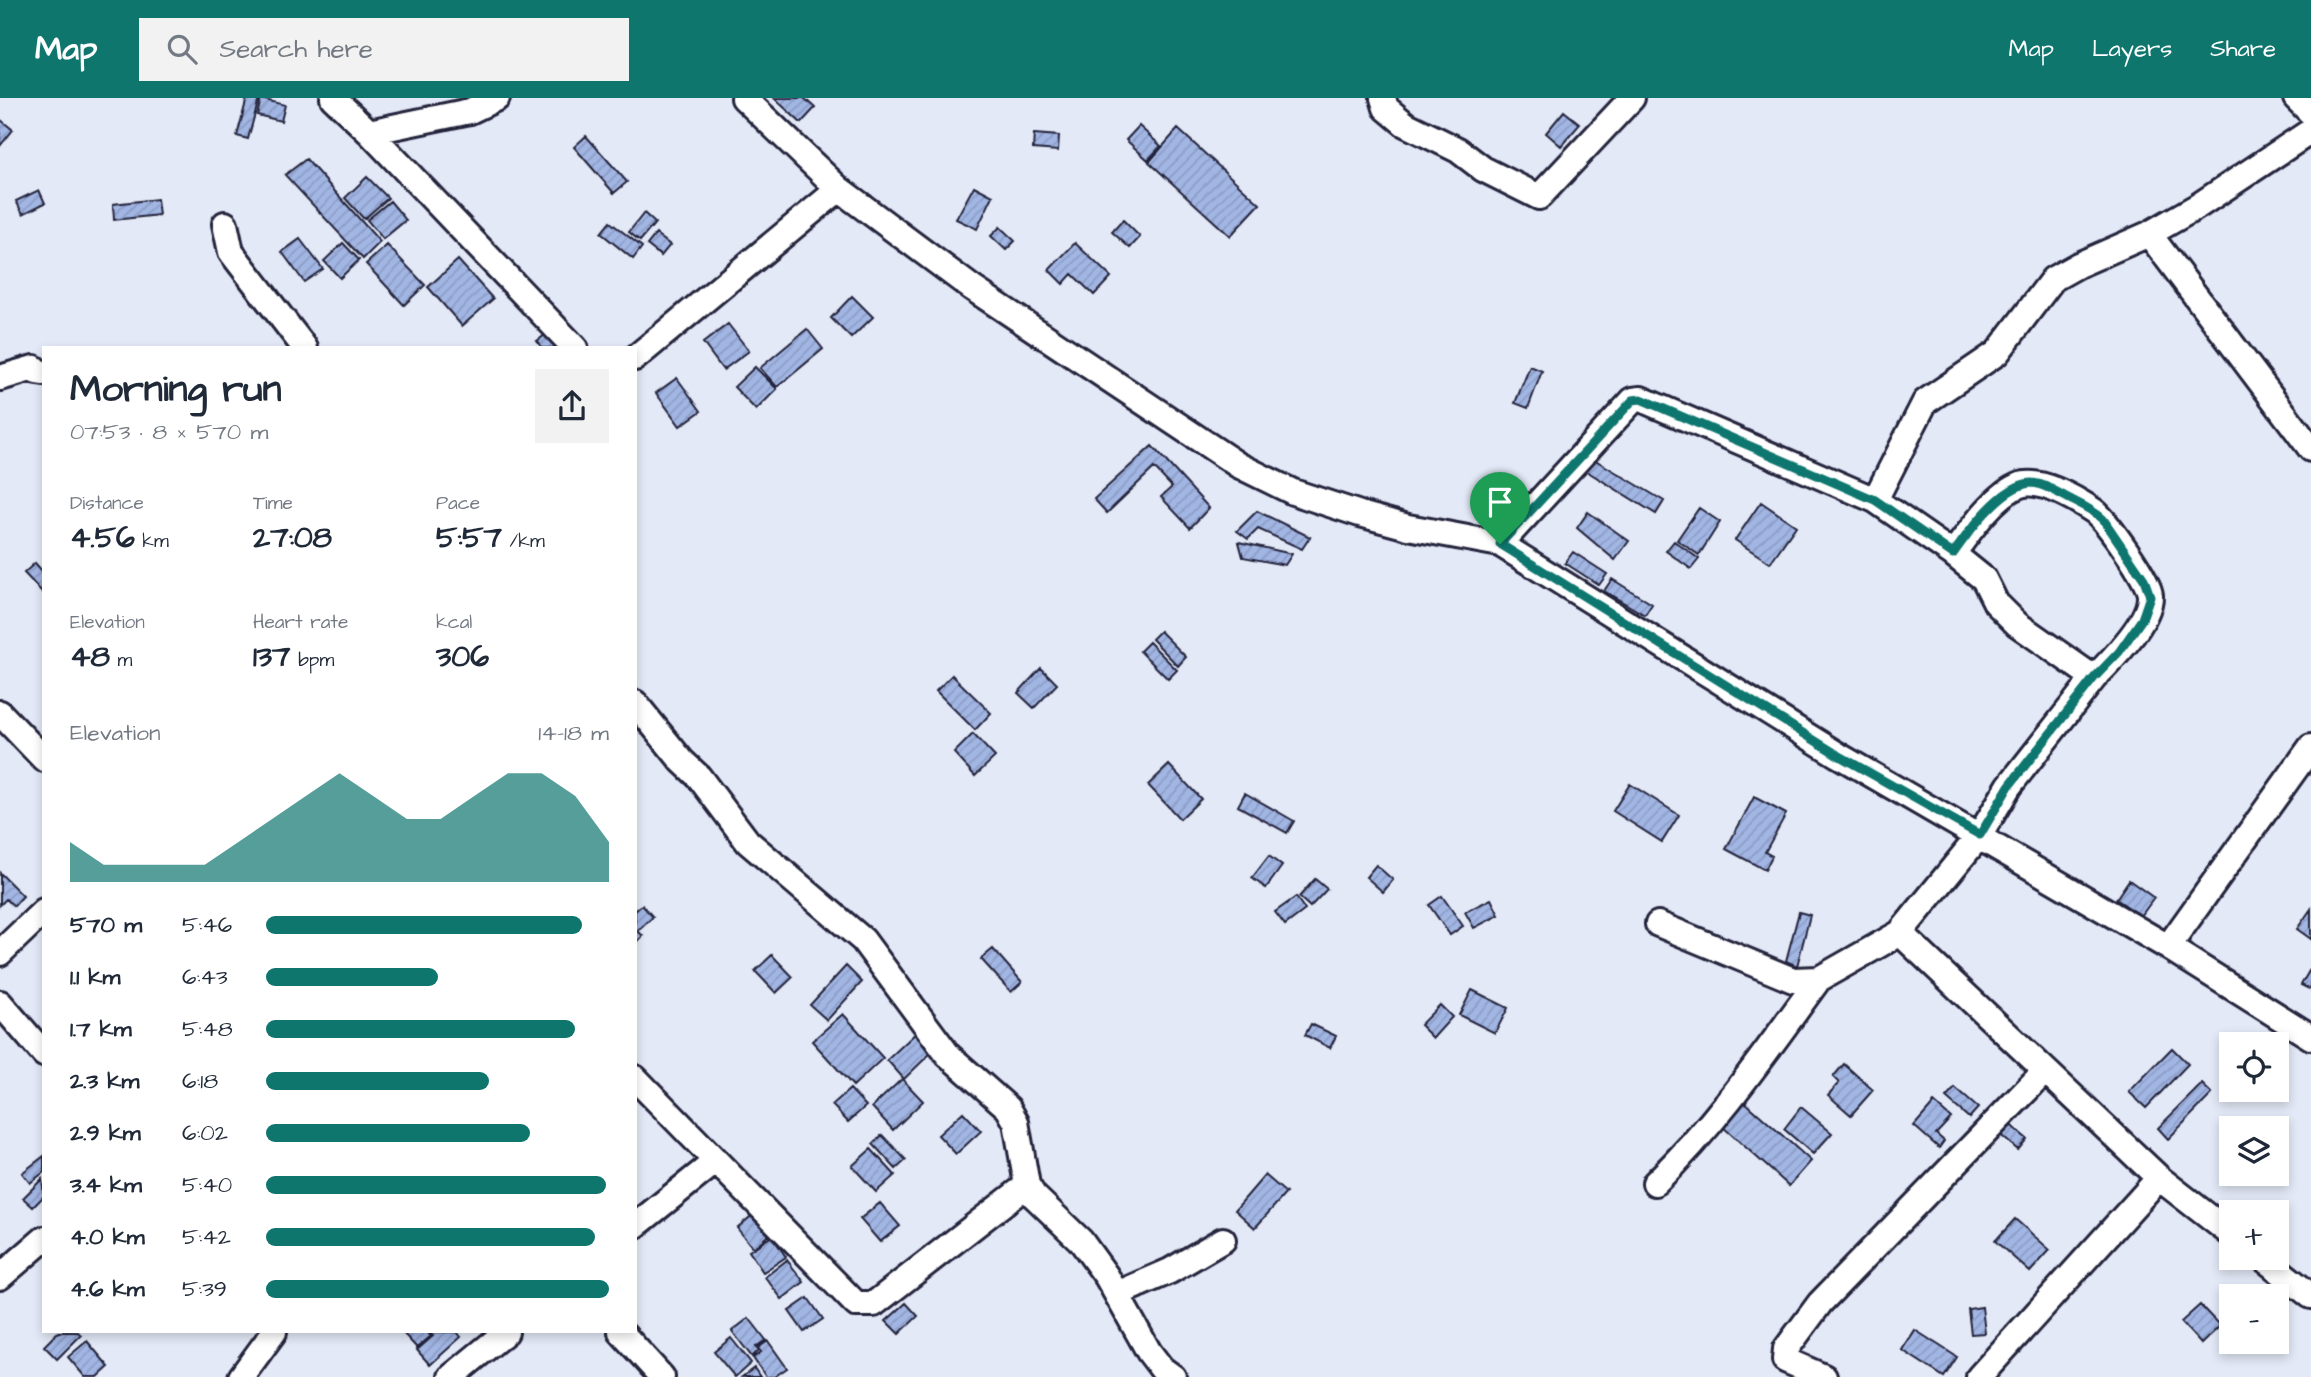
<!DOCTYPE html>
<meta charset="utf-8">
<style>
:root{--surface:#fff;--page:#f2f2f3;--text:#1f2937;--muted:#747a83;--accent:#0f766e}
body{margin:0;font-family:"Architects Daughter",sans-serif;background:var(--page);color:var(--text);height:100vh;display:flex;flex-direction:column;font-size:26px;white-space:nowrap}
*{box-sizing:border-box;margin:0}
p{font-size:23px;color:var(--muted)}
.icon{flex:none;width:38px;height:38px;fill:none;stroke:currentColor;stroke-width:2;stroke-linecap:round;stroke-linejoin:round}
.map{position:relative;flex:1;overflow:hidden}
.panel{position:absolute;left:42px;top:248px;width:595px;height:987px;display:flex;flex-direction:column;background:var(--surface);border-radius:0px;box-shadow:0 4px 10px #0003}
.panel>*{flex:none}
.tools{position:absolute;left:2219px;top:934px;display:grid;gap:14px}
.tools a{display:grid;place-items:center;width:70px;height:70px;border-radius:0px;background:var(--surface);box-shadow:0 4px 10px #0003;font-size:35px}
.pin{position:absolute;display:grid;place-items:center;width:60px;height:60px;color:#fff;margin:-72px -30px;border-radius:50% 50% 50% 0;rotate:-45deg;box-shadow:0 0 7px #0007}
.pin .icon{rotate:45deg}
.round{display:grid;place-items:center;flex:none;width:74px;height:74px;border-radius:0px;background:var(--page)}
.summary{display:flex;align-items:center;justify-content:space-between;height:119px;padding:0 28px}
h1{font-size:38px;font-weight:700;line-height:52px}
.stats{display:grid;grid-template-columns:repeat(3,1fr);gap:10px;height:119px;padding:7px 28px}
.stats div{display:grid;align-content:center}
.stats b{font-size:30px;font-weight:700}
.stats small{font-size:19px;font-weight:400}
.stats p{font-size:19px}
.chart{height:196px;padding:14px 28px}
.chart p{display:flex;justify-content:space-between}
.chart svg{width:100%;height:126px;margin-top:7px;fill:var(--accent);opacity:.7}
ul{padding:0 28px;list-style:none;font-size:23px}
li{display:grid;grid-template-columns:112px 84px 1fr;align-items:center;height:52px}
li i{height:18px;border-radius:9px;background:var(--accent)}
header{display:flex;align-items:center;gap:42px;box-sizing:border-box;height:98px;padding:0 35px;background:var(--accent);color:#fff}
header strong{font-size:33px}
nav{display:flex;gap:38px;margin-inline-start:auto;font-size:24px}
.search{width:490px;height:63px;background:var(--page);display:flex;align-items:center;gap:18px;box-sizing:border-box;padding:0 24px;border-radius:0px;color:var(--muted);font-size:26px}
.map>svg:first-child{display:block}
.building{fill:url(#building-hatch);stroke:#22223b;stroke-width:2}
.lines{fill:none;stroke-linecap:round;stroke-linejoin:round}
.street-casing{stroke:#22223b;stroke-width:30}
.street{stroke:#fff;stroke-width:24}
.route-casing{stroke:#fff;stroke-width:14}
.route{stroke:#0f766e;stroke-width:9}
</style>
<header>
<strong>Map</strong>
<div class="search"><svg class="icon" aria-label="search" viewBox="0 0 24 24"><circle cx="10" cy="10" r="6"/><path d="M15 15l6 6"/></svg>Search here</div>
<nav><a>Map</a><a>Layers</a><a>Share</a></nav>
</header>
<div class="map">
<svg width="2311" height="1279" viewBox="0 0 2311 1279">
<defs>
<pattern id="building-hatch" width="6" height="6" patternUnits="userSpaceOnUse" patternTransform="scale(1.75)"><rect width="6" height="6" fill="#a2b6e4"/><path d="M-1 1l2-2M0 6l6-6M5 7l2-2" fill="none" stroke="#8b9cc4"/></pattern>
</defs>
<rect width="100%" height="100%" fill="#e3e9f7"/>
<filter id="ink" filterUnits="userSpaceOnUse"><feTurbulence type="fractalNoise" baseFrequency=".0143" numOctaves="2"/><feDisplacementMap in="SourceGraphic" scale="14" xChannelSelector="R" yChannelSelector="G"/><feConvolveMatrix kernelMatrix="1 2 1 2 8 2 1 2 1" color-interpolation-filters="sRGB"/></filter>
<g filter="url(#ink)">
<path class="building" d="M247 0 259 1 248 41 237 38Z
M774 0H804L815 10 801 25Z
M261 1 285 7 281 23 257 17Z
M1564 13 1580 26 1561 48 1546 35Z
M1 22 13 32 0 48V23Z
M1139 28 1161 48 1148 62 1126 42Z
M1178 31 1260 106 1230 138 1149 64Z
M1034 36 1059 38 1058 53 1033 51Z
M586 38 627 84 614 95 574 49Z
M306 61 380 144 363 161 285 77Z
M367 79 388 100 364 121 345 100Z
M974 88 993 98 977 131 956 121Z
M39 92 45 105 23 116 16 103Z
M157 101 159 117 114 122 113 106Z
M390 103 406 122 383 141 367 122Z
M644 115 655 125 640 143 629 134Z
M1123 122 1140 139 1130 150 1112 134Z
M610 124 642 149 633 161 601 135Z
M1000 129 1015 143 1006 152 991 138Z
M656 136 670 147 661 158 647 147Z
M300 141 323 171 304 184 282 154Z
M343 145 359 162 340 180 324 163Z
M1075 145 1111 179 1094 197 1072 176 1063 186 1049 172Z
M387 147 425 187 404 207 366 166Z
M458 162 493 201 462 228 428 189Z
M852 198 873 219 851 240 831 220Z
M728 226 749 253 723 272 703 245Z
M553 231 567 250H542L537 243Z
M807 231 823 251 777 289 760 270Z
M1530 268 1542 273 1528 310 1515 305Z
M755 269 777 291 756 312 734 289Z
M677 280 701 313 680 328 656 295Z
M1152 348 1209 410 1190 430 1161 399 1172 389 1154 370 1107 415 1094 401Z
M1587 357 1664 403 1656 416 1580 369Z
M1761 404 1796 428 1770 465 1735 442Z
M1699 410 1720 424 1699 457 1677 442Z
M1257 413 1310 439 1302 451 1258 431 1248 441 1237 433Z
M1588 414 1629 443 1615 462 1577 430Z
M1674 443 1699 461 1691 471 1666 453Z
M1239 444 1292 456 1285 467 1243 459Z
M1573 454 1607 476 1599 487 1565 465Z
M35 465 44 475 42 494 24 475Z
M1612 481 1652 506 1645 517 1604 493Z
M1160 533 1186 559 1178 568 1152 541Z
M1149 544 1177 572 1168 581 1140 553Z
M1041 570 1057 586 1034 610 1018 595Z
M952 577 991 615 975 632 936 593Z
M973 636 995 659 975 678 954 655Z
M1169 667 1201 701 1180 721 1148 687Z
M1630 686 1679 717 1662 744 1613 713Z
M1245 695 1294 723 1287 735 1238 708Z
M1754 699 1786 716 1765 754 1772 758 1765 772 1726 751Z
M1269 758 1282 768 1266 790 1252 780Z
M1376 767 1393 782 1383 794 1366 779Z
M0 775 23 798 14 808 6 801 0 807Z
M1315 781 1327 791 1310 809 1299 799Z
M2129 782 2154 800 2141 818 2116 801Z
M1442 798 1463 828 1450 837 1429 807Z
M1296 799 1305 812 1285 827 1275 814Z
M1491 801 1499 817 1474 830 1465 814Z
M642 807 653 819 638 833 643 838 635 846V813Z
M2311 811V841L2297 831Z
M1799 814 1810 817 1797 868 1786 863Z
M993 851 1022 884 1011 894 981 861Z
M772 857 793 879 776 895 755 873Z
M846 868 862 884 827 922 810 907Z
M2309 873 2311 875V892L2301 887Z
M1472 892 1508 910 1495 935 1459 917Z
M1440 907 1452 919 1433 940 1420 927Z
M843 916 883 960 853 988 812 943Z
M1311 926 1336 938 1330 950 1305 937Z
M919 932 936 950 904 981 887 962Z
M2172 950 2188 966 2146 1010 2129 994Z
M1844 966 1873 992 1851 1017 1828 997 1839 985 1833 979Z
M902 981 923 1003 893 1032 872 1009Z
M2202 986 2212 996 2168 1041 2158 1030Z
M1955 990 1978 1010 1969 1020 1946 1000Z
M850 991 866 1008 848 1024 832 1007Z
M1745 1004 1811 1063 1789 1088 1723 1029Z
M1934 1005 1951 1020 1936 1036 1944 1043 1939 1050 1914 1028Z
M1801 1009 1832 1035 1813 1056 1784 1031Z
M963 1014 981 1033 956 1056 938 1037Z
M2007 1024 2027 1041 2018 1052 1997 1034Z
M882 1037 906 1062 896 1071 873 1046Z
M871 1051 895 1077 876 1094 852 1068Z
M44 1058V1074L30 1085 22 1075Z
M1265 1077 1286 1095 1255 1130 1235 1112Z
M42 1081 44 1098 33 1109 23 1100Z
M880 1105 900 1128 880 1144 860 1121Z
M755 1115 771 1135 753 1150 737 1130Z
M2015 1121 2050 1152 2030 1174 1995 1143Z
M772 1138 786 1159 763 1174 749 1153Z
M787 1162 804 1184 782 1201 765 1179Z
M808 1200 823 1221 804 1234 789 1213Z
M906 1205 918 1218 899 1236 886 1223Z
M2200 1207 2220 1228 2201 1246 2181 1224Z
M1982 1209 1985 1235 1971 1236 1968 1211Z
M749 1220 766 1242 756 1249 759 1252 752 1259 732 1233Z
M1915 1232 1957 1259 1944 1279 1902 1252Z
M58 1234H78L81 1237 57 1261 44 1248Z
M402 1234H427L431 1238 417 1250Z
M429 1234H457L461 1239 430 1267 417 1252 433 1238Z
M731 1240 751 1265 735 1279 714 1254Z
M87 1243 109 1269 98 1279H85L68 1259Z
M768 1243 787 1270 774 1279H766L753 1260 761 1254 758 1250Z
M754 1270 760 1279H742Z"/>
<g class="lines">
<g class="street-casing">
<path id="street" d="M333 0 369 34 470 13 497 0
M744 0 839 91 972 190 1238 367 1293 394 1360 416 1408 429 1500 446 1838 657 2168 849 2311 939
M1383 0 1386 10 1405 26 1458 52 1483 71 1539 99 1632 0
M2296 0 2311 15
M369 34 575 250
M225 126 231 154 305 250
M2149 136 2311 351
M635 260 839 91
M0 280 34 270 37 274 44 275
M1875 402 1925 304 1997 255 2053 181 2078 167 2149 136 2198 108 2311 33
M1500 446 1633 302 1641 301 1875 402 1953 456
M635 605 682 663 699 679 748 744 863 842 948 957 1008 1010 1016 1024 1027 1087 1034 1098 1081 1143 1107 1179 1149 1254 1162 1271 1173 1279
M0 615 44 661
M1658 826 1793 882 1819 881 1900 835 1980 737 2009 688 2094 580 2017 526 1996 505 1984 481 1953 456C1968 435 1995 396 2020 387 2041 380 2076 401 2094 413 2106 422 2149 482 2150 497 2151 523 2111 563 2094 580
M1900 835 2159 1080 2231 1136
M2168 849 2311 649
M0 855 44 813
M0 905 44 956
M635 980 856 1206H874L1027 1087
M1655 1085C1718 1024 1767 952 1819 881
M635 1128 716 1063
M2263 1160 2311 1198
M0 1179 44 1141
M1117 1196 1170 1173 1223 1142
M621 1234 662 1279
M241 1279 274 1234
M451 1279 506 1234
M1824 1279 1785 1262 1786 1251 1820 1205 2045 973
M1979 1279 2159 1080"/>
</g>
<use href="#street" class="street"/>
</g>
</g>
<g class="lines" filter="url(#ink)">
<g class="route-casing">
<path id="route" d="M1641 301 1875 402 1953 456C1969 433 2002 387 2031 385 2043 385 2056 394 2066 399 2079 406 2092 411 2103 421L2144 481 2150 498 2142 521 2119 554 2094 580 2009 688 1980 737 1838 657 1500 446 1633 302Z"/>
</g>
<use href="#route" class="route"/>
</g>
</svg>
<div class="tools">
<a><svg class="icon" aria-label="locate" viewBox="0 0 24 24"><circle cx="12" cy="12" r="6"/><path d="M12 2v4M12 18v4M2 12h4M18 12h4"/></svg></a>
<a><svg class="icon" aria-label="layers" viewBox="0 0 24 24"><path d="M12 4l9 5-9 5-9-5zM3 14l9 5 9-5"/></svg></a>
<a>+</a>
<a>−</a>
</div>
<div class="pin" style="left:1500px;top:446px;background:#1e9e55"><svg class="icon" aria-label="arrive" viewBox="0 0 24 24"><path d="M6 21V4h12l-3 4 3 4H6"/></svg></div>
<section class="panel">
<div class="summary"><div><h1>Morning run</h1><p>07:53 · 8 × 570 m</p></div><a class="round"><svg class="icon" aria-label="share" viewBox="0 0 24 24"><path d="M12 15V3M7 8l5-5 5 5M5 13v7h14v-7"/></svg></a></div>
<div class="stats">
<div><p>Distance</p><b>4.56<small> km</small></b></div>
<div><p>Time</p><b>27:08</b></div>
<div><p>Pace</p><b>5:57<small> /km</small></b></div>
</div>
<div class="stats">
<div><p>Elevation</p><b>48<small> m</small></b></div>
<div><p>Heart rate</p><b>137<small> bpm</small></b></div>
<div><p>kcal</p><b>306</b></div>
</div>
<div class="chart"><p><span>Elevation</span>14–18 m</p>
<svg viewBox="0 0 160 44" preserveAspectRatio="none"><path d="M0 44V30L10 38L20 38L30 38L40 38L50 30L60 22L70 14L80 6L90 14L100 22L110 22L120 14L130 6L140 6L150 14L160 30V44z"/></svg>
</div>
<ul>
<li><b>570 m</b>5:46<i style="width:92%"></i></li>
<li><b>1.1 km</b>6:43<i style="width:50%"></i></li>
<li><b>1.7 km</b>5:48<i style="width:90%"></i></li>
<li><b>2.3 km</b>6:18<i style="width:65%"></i></li>
<li><b>2.9 km</b>6:02<i style="width:77%"></i></li>
<li><b>3.4 km</b>5:40<i style="width:99%"></i></li>
<li><b>4.0 km</b>5:42<i style="width:96%"></i></li>
<li><b>4.6 km</b>5:39<i style="width:100%"></i></li>
</ul>
</section>
</div>
